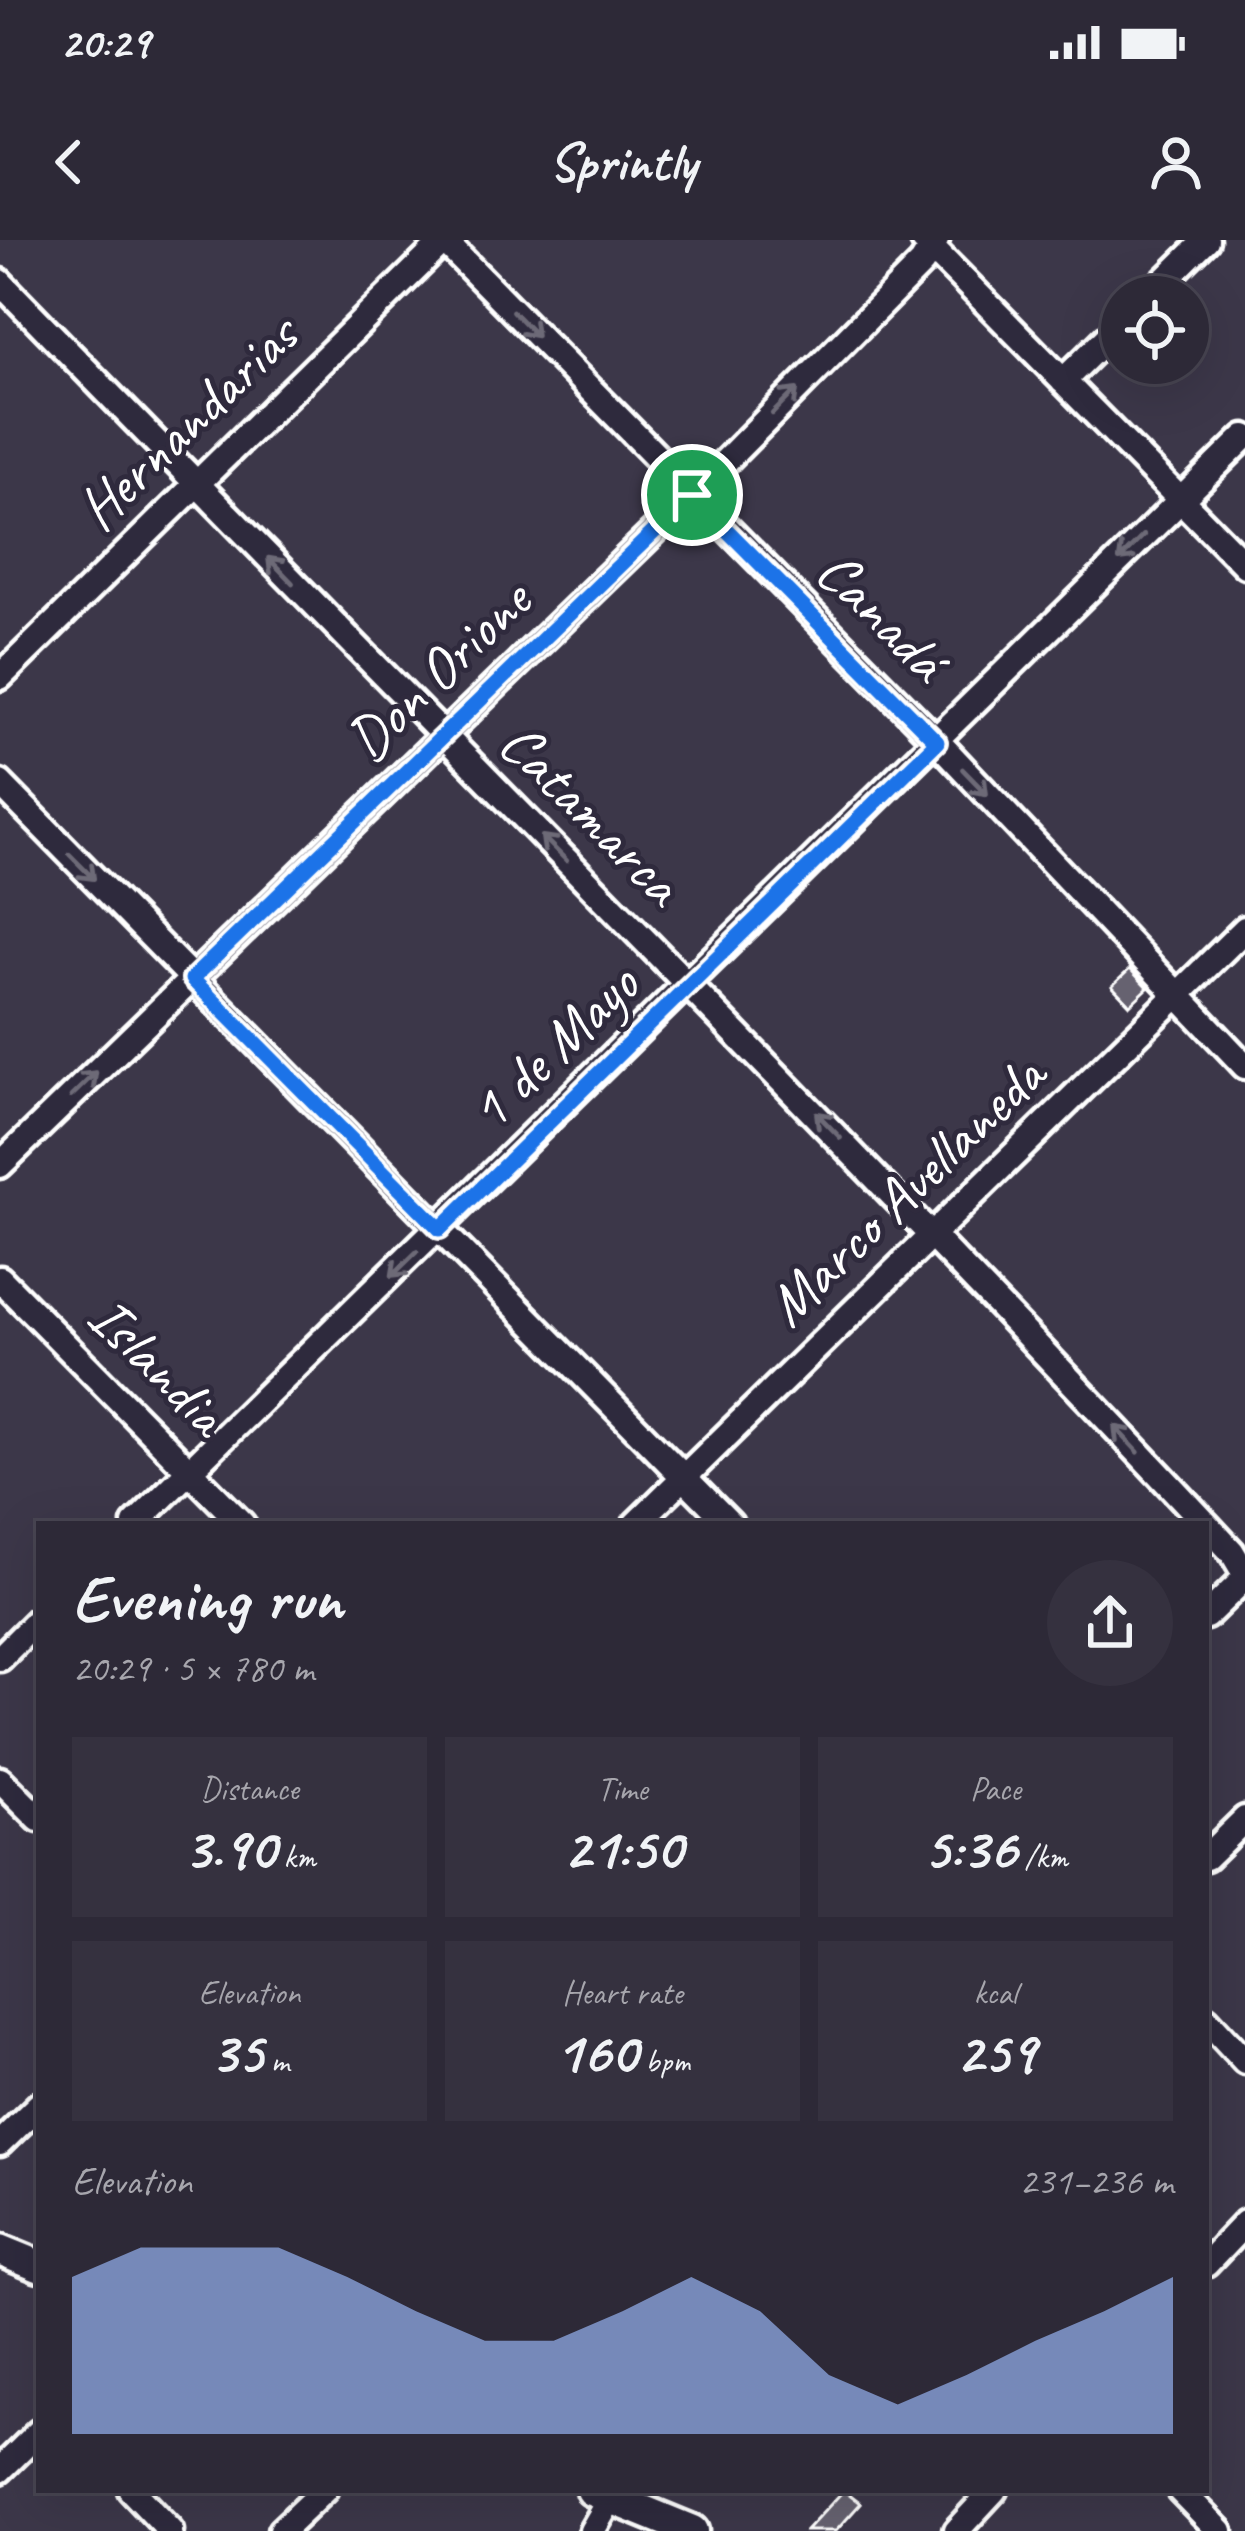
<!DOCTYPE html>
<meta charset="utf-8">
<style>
:root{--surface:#2d2937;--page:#35313f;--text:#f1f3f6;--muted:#a7a6ad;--line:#484552;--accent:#95b2f1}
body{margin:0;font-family:Caveat,sans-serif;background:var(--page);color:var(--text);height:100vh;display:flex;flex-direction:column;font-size:45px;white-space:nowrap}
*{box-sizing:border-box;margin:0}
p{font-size:39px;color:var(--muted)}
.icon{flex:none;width:66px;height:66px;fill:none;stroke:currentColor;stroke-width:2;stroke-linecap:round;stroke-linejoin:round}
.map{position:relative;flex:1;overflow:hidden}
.sheet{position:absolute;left:36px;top:1281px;width:1173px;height:972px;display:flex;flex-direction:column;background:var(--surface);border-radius:0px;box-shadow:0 12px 48px #0002,0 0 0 3px var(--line)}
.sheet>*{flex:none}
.fabs{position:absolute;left:1101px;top:36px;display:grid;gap:24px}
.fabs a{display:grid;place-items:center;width:108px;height:108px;border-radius:50%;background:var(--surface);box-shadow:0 12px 48px #0002,0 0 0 3px var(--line);font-size:60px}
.pin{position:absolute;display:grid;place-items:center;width:102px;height:102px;color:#fff;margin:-51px;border:6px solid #fff;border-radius:50%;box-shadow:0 3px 12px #0007}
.round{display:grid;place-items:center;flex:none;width:126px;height:126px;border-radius:63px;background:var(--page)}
.headline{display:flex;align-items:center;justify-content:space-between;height:204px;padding:0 36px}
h1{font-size:66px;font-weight:700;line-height:90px}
.figures{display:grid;grid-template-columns:repeat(3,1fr);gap:18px;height:204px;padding:12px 36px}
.figures div{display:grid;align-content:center;border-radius:0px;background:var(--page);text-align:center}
.figures b{font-size:60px;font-weight:700}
.figures small{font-size:33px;font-weight:400}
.figures p{font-size:33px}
.chart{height:336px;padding:24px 36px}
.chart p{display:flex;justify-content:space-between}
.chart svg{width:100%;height:216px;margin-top:12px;fill:var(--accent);opacity:.7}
.status{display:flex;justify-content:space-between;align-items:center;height:84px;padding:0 60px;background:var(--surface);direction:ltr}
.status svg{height:33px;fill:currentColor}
header{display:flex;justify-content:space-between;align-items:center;height:156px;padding:0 36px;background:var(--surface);font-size:54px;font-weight:700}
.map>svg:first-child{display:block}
.building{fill:#666270;stroke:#fff;stroke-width:3}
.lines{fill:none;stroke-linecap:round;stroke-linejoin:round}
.minor-casing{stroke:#fff;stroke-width:33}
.major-casing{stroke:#fff;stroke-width:39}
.minor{stroke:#2f2a3d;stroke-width:24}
.major{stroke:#2f2a3d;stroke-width:30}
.oneway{stroke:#6d6a77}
.route-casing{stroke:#fff;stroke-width:24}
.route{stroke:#1a73e8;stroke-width:15}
.labels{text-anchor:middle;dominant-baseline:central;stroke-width:10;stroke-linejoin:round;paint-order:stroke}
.street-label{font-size:60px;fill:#fff;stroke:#2f2a3d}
</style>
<div class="status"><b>20:29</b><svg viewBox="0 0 49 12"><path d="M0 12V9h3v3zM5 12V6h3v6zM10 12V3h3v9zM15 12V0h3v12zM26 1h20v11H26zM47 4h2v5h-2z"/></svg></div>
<header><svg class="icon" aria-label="back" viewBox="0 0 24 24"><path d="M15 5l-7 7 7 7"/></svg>Sprintly<svg class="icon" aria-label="person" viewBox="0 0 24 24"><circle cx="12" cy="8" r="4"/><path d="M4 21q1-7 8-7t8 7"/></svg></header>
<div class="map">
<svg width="1245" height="2291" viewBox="0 0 1245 2291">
<rect width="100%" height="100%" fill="#3c3749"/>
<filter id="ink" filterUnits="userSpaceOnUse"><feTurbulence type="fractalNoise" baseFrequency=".00833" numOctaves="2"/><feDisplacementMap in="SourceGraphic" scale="24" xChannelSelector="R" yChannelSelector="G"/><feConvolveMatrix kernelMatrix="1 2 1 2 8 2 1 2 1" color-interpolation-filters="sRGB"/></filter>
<g filter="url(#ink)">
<path class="building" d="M1130 729 1148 748 1130 765 1112 746Z
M844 2250 861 2263 836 2291H806Z"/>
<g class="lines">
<g class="minor-casing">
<path id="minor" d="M443 0 937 501 1245 826
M924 0 1245 325
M0 42C402 456 811 863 1206 1284
M1148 57 1206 0
M1063 141 1122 83
M0 437 445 0
M0 543 730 1284
M0 925 692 255 922 23 936 0
M0 1039 242 1284
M135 1284 1245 197
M636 1284 1245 689
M1206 1284 1232 1312 1245 1334
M1206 1376 1245 1338
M0 1418 39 1379
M0 1540 39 1579
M1206 1617 1245 1579
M1206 1779 1245 1821
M0 1903 39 1865
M1206 2024 1245 1983
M0 2230 39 2192
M131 2250 170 2291
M1180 2250 1220 2291
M281 2291 324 2250
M592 2291 611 2258
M956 2291 994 2250"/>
</g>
<g class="major-casing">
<path id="major" d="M0 2010 39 2026
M592 2250 692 2291"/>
</g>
<use href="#minor" class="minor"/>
<use href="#major" class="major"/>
</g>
<defs><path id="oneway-shaft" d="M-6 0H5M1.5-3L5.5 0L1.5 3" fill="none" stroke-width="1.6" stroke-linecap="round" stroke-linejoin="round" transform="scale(3)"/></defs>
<g class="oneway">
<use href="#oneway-shaft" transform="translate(525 84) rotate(46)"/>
<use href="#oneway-shaft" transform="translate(785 161) rotate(-45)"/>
<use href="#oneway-shaft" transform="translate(1131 308) rotate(135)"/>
<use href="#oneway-shaft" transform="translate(280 330) rotate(-134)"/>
<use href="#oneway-shaft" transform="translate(975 542) rotate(46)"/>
<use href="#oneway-shaft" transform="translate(554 608) rotate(-135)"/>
<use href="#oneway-shaft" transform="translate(82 627) rotate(45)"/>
<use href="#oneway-shaft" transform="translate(84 844) rotate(-44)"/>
<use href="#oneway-shaft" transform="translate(828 885) rotate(-134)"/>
<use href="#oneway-shaft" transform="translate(404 1024) rotate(136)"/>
<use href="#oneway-shaft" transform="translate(1126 1199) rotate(-133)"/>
</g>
</g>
<g class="lines" filter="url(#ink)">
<g class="route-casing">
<path id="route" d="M692 255 937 502 440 989 192 739Z"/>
</g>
<use href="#route" class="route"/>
</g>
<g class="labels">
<g class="street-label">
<text transform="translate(187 182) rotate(-44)">Hernandarias</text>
<text transform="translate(882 375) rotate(45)">Canadá</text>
<text transform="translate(438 430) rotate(-44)">Don Orione</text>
<text transform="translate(591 573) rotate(45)">Catamarca</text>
<text transform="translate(553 807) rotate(-44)">1 de Mayo</text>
<text transform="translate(905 950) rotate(-44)">Marco Avellaneda</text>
<text transform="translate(158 1125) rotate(45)">Islandia</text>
</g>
</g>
</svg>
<div class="fabs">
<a><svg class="icon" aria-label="locate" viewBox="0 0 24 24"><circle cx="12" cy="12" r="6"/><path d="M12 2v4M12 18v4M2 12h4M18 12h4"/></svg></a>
</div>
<div class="pin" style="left:692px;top:255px;background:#1e9e55"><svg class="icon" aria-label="arrive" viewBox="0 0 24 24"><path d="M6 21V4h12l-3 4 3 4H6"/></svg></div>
<section class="sheet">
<div class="headline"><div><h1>Evening run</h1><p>20:29 · 5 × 780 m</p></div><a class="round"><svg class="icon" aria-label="share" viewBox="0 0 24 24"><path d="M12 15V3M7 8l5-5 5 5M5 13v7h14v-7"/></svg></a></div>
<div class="figures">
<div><p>Distance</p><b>3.90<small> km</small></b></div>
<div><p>Time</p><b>21:50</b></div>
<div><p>Pace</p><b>5:36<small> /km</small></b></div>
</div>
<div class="figures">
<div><p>Elevation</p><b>35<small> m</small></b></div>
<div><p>Heart rate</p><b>160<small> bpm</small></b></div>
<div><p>kcal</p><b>259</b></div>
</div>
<div class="chart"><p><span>Elevation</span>231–236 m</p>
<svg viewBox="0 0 160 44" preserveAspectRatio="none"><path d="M0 44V12L10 6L20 6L30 6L40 12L50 19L60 25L70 25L80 19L90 12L100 19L110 32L120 38L130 32L140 25L150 19L160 12V44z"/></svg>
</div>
</section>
</div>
